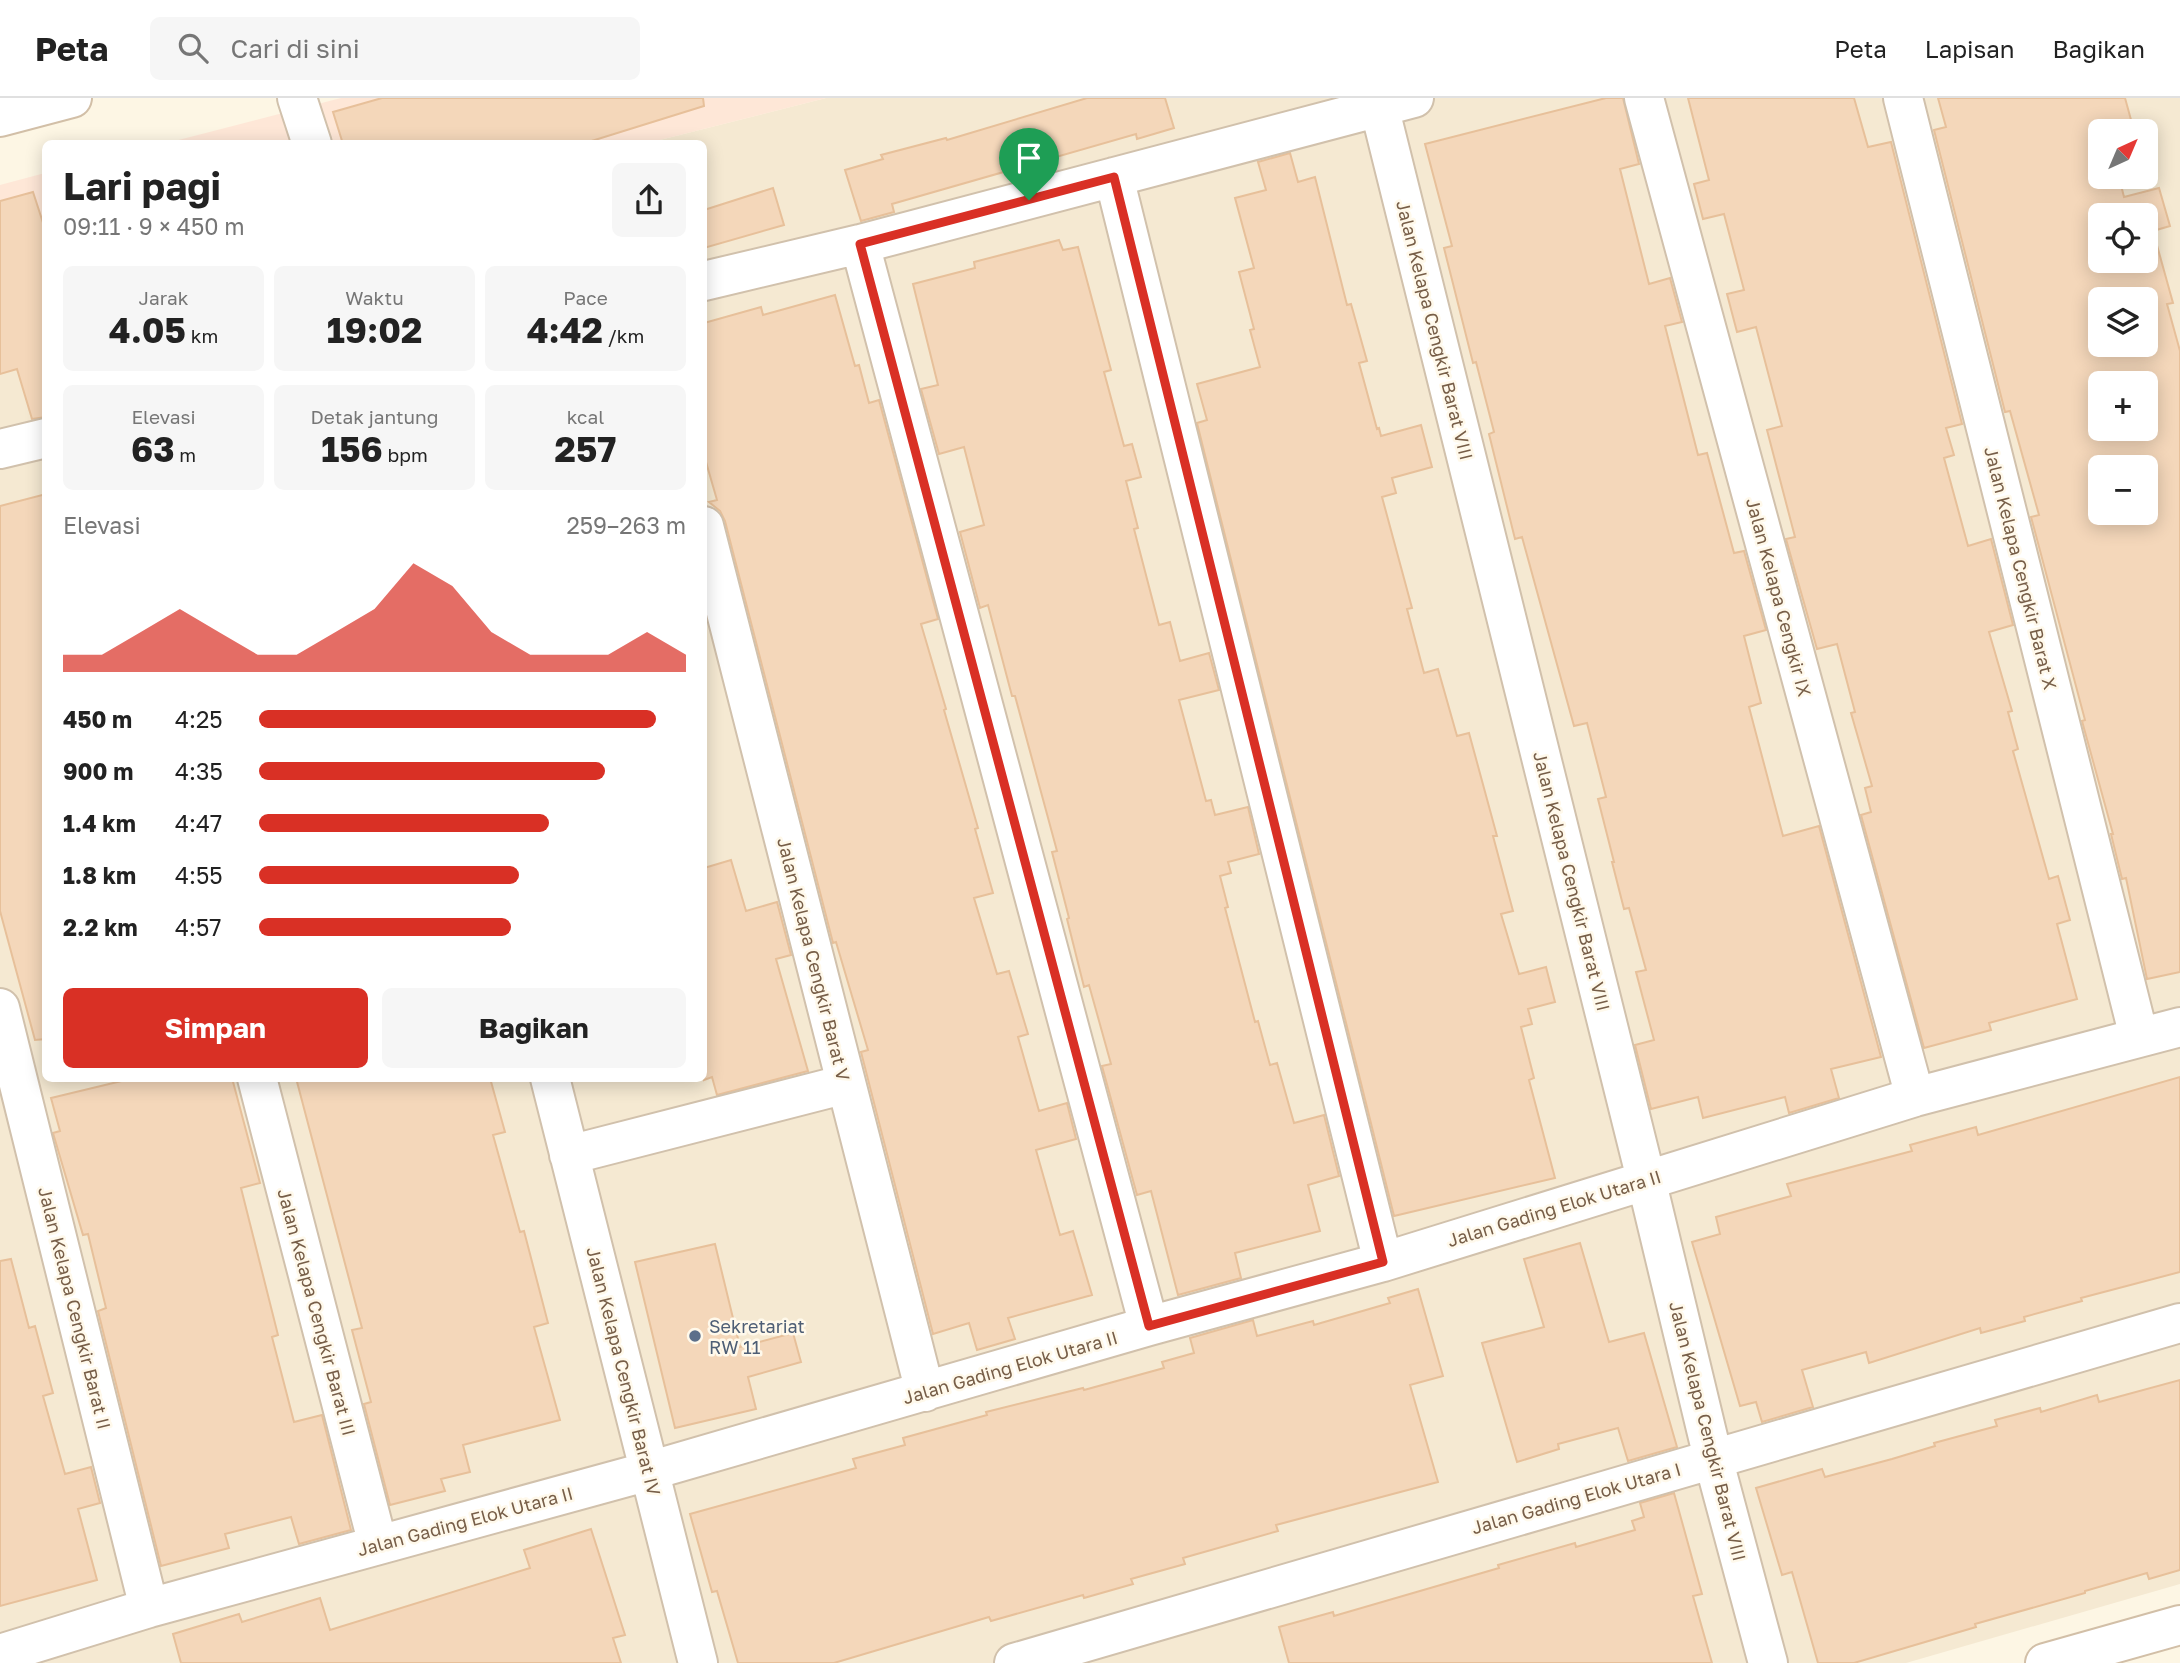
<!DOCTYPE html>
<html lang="id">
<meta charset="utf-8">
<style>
:root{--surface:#fff;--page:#f6f6f6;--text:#222;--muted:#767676;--line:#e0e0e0;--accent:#d93025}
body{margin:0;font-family:"Golos Text",sans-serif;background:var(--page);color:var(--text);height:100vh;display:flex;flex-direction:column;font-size:26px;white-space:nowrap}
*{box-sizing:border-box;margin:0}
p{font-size:23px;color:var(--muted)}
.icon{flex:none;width:38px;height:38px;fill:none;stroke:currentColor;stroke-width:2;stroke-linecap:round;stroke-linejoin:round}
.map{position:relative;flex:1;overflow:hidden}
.panel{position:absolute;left:42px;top:42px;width:665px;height:942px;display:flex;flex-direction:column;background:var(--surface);border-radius:10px;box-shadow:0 4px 18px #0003}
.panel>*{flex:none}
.needle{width:46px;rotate:44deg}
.fabs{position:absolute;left:2088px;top:21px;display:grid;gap:14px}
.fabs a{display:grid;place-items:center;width:70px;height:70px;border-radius:10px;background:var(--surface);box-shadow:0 4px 18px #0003;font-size:35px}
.pin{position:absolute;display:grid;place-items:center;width:60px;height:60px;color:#fff;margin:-72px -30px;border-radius:50% 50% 50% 0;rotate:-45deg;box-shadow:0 0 7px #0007}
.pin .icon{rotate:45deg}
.round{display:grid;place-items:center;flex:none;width:74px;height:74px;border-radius:10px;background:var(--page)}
.head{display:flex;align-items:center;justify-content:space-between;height:119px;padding:0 21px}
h1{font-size:38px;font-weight:700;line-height:52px}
.figures{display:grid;grid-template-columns:repeat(3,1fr);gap:10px;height:119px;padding:7px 21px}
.figures div{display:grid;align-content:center;border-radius:10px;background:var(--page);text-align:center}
.figures b{font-size:35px;font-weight:700}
.figures small{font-size:19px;font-weight:400}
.figures p{font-size:19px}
.chart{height:196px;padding:14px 21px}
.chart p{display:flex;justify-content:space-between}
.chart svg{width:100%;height:126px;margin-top:7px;fill:var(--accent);opacity:.7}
.button{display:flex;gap:14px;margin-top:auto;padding:14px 21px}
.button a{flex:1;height:80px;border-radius:10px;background:var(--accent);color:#fff;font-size:28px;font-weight:700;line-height:80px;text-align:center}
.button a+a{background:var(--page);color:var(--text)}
ul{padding:0 21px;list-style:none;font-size:23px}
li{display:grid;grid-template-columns:112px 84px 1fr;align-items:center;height:52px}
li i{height:18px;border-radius:9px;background:var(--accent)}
header{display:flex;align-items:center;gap:42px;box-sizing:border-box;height:98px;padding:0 35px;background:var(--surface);border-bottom:2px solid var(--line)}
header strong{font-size:33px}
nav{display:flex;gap:38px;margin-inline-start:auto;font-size:24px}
.search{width:490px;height:63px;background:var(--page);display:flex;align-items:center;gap:18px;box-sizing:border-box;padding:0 24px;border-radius:10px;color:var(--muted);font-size:26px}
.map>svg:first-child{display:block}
.residential{fill:#f5e9d2;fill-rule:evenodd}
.commercial{fill:#fee7d7}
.building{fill:#f4d7ba;stroke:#e7c09a;stroke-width:2;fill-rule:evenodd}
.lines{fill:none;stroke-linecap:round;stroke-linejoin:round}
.street-casing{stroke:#d1c1ac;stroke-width:42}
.secondary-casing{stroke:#d2bfa7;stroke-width:42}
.street{stroke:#fff;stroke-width:38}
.secondary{stroke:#fff;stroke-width:38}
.route-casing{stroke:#fff;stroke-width:14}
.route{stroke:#d93025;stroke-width:9}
.service-dot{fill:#5c6f8a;stroke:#fff9eb;stroke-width:2.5}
.labels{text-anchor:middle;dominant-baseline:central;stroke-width:5;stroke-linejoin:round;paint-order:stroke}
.street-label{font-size:18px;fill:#775e48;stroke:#fff9eb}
.service-label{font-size:18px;fill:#4e5e75;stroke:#fff9eb;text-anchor:start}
</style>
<header>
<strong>Peta</strong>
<div class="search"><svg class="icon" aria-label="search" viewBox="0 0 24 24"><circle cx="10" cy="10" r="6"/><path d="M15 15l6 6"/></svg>Cari di sini</div>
<nav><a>Peta</a><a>Lapisan</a><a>Bagikan</a></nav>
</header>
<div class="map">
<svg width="2180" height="1565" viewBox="0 0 2180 1565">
<rect width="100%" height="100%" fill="#fdf6e4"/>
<path class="residential" d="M826 0H2180V1486L1906 1565H0V212L45 200 46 980H704V46L648 45ZM2100 33H2146V79H2100ZM2100 117H2146V163H2100ZM2100 201H2146V247H2100ZM2100 285H2146V331H2100ZM2100 369H2146V415H2100Z"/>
<path class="commercial" d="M341 0H826L648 45 163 46Z
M45 75V200L0 212V87Z"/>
<path class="building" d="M382 0H703L704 8 582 46H343L333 14Z
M1087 0H1165L1174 30 1137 41 1136 36 892 106 894 114 861 123 845 72 883 61 881 57 946 40 947 42Z
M1606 0H1623L1639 66 1620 71 1649 186 1670 180 1682 224 1665 228 1698 357 1707 355 1734 455 1744 453 1766 532 1744 538 1761 605 1749 609 1783 738 1819 728 1881 959 1831 971 1839 1000 1789 1015 1785 999 1703 1020 1698 999 1651 1011 1635 947 1654 942 1636 874 1646 872 1629 810 1624 811 1612 764H1614L1598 701 1606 699 1587 625 1574 628 1522 439 1515 441 1489 336 1494 334 1476 264 1473 265 1444 150 1452 148 1425 46Z
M1688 0H1854L1868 49 1891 44 1962 326 1946 330 1954 357 1944 360 1968 448 1991 441 2013 527 1989 534 2012 613 2008 614 2018 651 2013 653 2049 781 2058 778 2070 822 2057 826 2077 901 1989 925 1991 932 1924 950 1861 717 1871 714 1865 690 1872 688 1851 615 1855 614 1837 546 1817 551 1786 441 1795 439 1767 332 1782 328 1756 229 1737 234 1727 196 1744 192 1724 116 1703 121 1694 86 1709 82Z
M1938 0H2125L2133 29 2120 33H2100V79H2119L2124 99 2159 90 2170 128 2153 133 2173 205 2167 206 2180 253V874L2147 881 2126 780 2122 781 2111 736H2113L2082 623 2085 622 2034 430 2031 419 2039 417 2010 313 2005 314 1934 32 1946 29ZM2100 117H2146V163H2100ZM2100 201H2146V247H2100ZM2100 285H2146V331H2100ZM2100 369H2146V415H2100Z
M1290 55 1298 84 1315 79 1347 207 1351 206 1367 263 1359 265 1377 331 1379 330 1381 338 1421 327 1432 369 1392 380 1396 395 1382 399 1412 510 1407 511 1424 575 1438 571 1457 638 1469 635 1497 738H1493L1513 813 1501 816 1519 876 1546 869 1555 904 1528 911 1532 926 1521 929 1534 980 1529 982 1555 1080 1394 1118 1197 325 1207 322 1197 286 1260 269 1250 232 1254 231 1239 174 1254 170 1235 100 1266 92 1258 64Z
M773 90 784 127 704 150V112Z
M33 94 46 134V319L32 321 17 271 0 276V103Z
M1059 142 1063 152 1078 149 1111 272 1104 274 1124 348 1132 346 1141 379 1126 383 1138 430 1134 431 1159 527 1170 524 1180 563 1209 555 1219 592 1179 602 1206 703 1211 702 1215 717 1248 709 1259 756 1228 764 1231 775 1220 778 1228 809 1225 810 1255 924 1258 923 1270 967 1277 965 1294 1025 1324 1017 1339 1078 1308 1087 1320 1133 1235 1155 1241 1180 1178 1197 1151 1093 1137 1097 1102 968 1111 966 1089 887 1084 889 1067 821 1069 820 1052 754 1057 753 1015 598H1012L988 507 980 510 960 434 984 427 964 349 939 356 921 291 938 287 913 186 975 170 974 164Z
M835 197 855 268 859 267 869 305 879 302 938 521 921 526 946 611 944 612 978 730 975 731 993 795 974 800 997 876 1009 873 1028 936 1018 939 1039 1013 1067 1005 1076 1041 1036 1052 1060 1137 1073 1133 1092 1197 1008 1220 1015 1241 977 1252 969 1225 933 1236 861 954 868 952 836 844 833 845 725 423 720 413 709 404 717 402 704 357V225L761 209 763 217Z
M46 396V941L35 942 0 813V408Z
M731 762 746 813 777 804 791 857 776 861 808 973 717 997 712 979 704 982V770Z
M2180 979V1174L2081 1200 2082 1203 2024 1219 2025 1223 1981 1235 1980 1230 1869 1265 1866 1254 1802 1272 1813 1309 1762 1324 1756 1304 1740 1308 1692 1144 1720 1136 1716 1119 1791 1098 1787 1086 1912 1053 1910 1047 1976 1029 1978 1037Z
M134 980H232L260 1085 241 1090 278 1237 272 1239 294 1324 322 1317 351 1432 299 1446 291 1419 225 1436 229 1450 161 1468 98 1213 106 1210 88 1136 83 1137 53 1035 60 1033 51 1000Z
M296 980H490L505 1034 493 1037 520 1134 524 1133 548 1225 534 1229 560 1322 463 1347 470 1374 441 1381 445 1393 390 1407 364 1306 371 1304 352 1232 362 1230Z
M1580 1145 1609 1244 1644 1235 1677 1349 1628 1363 1618 1330 1558 1346 1559 1351 1517 1364 1482 1245 1544 1229 1524 1161Z
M715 1146 740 1249 793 1235 801 1264 748 1279 756 1311 675 1330 635 1164Z
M11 1161 29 1230 35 1228 53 1295 43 1298 65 1376 91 1369 100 1405 78 1411 97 1482 0 1508V1163Z
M1418 1191 1443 1278 1410 1287 1438 1384 1276 1427 1278 1433 1183 1460 1185 1466 1131 1481 1133 1486 1084 1500 1083 1497 991 1523 989 1519 834 1565H738L717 1493 712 1494 690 1416 856 1370 853 1361 905 1347 903 1340 987 1317 986 1314 1083 1290 1084 1292 1164 1270 1162 1264 1194 1255 1190 1240 1253 1222 1257 1238 1313 1223 1314 1227 1390 1205 1388 1200Z
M2180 1282V1472L2149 1481 2147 1475 2085 1493V1495L1975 1526 1976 1529 1854 1565H1818L1792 1474 1782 1477 1756 1390 1822 1371 1825 1379 1892 1361 1935 1348 1934 1345 1997 1328 1995 1322 2040 1310 2041 1314 2097 1297 2099 1304Z
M1674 1395 1702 1496 1693 1498 1712 1565H1289L1279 1529 1333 1514 1334 1518 1499 1470 1498 1467 1575 1445 1576 1449 1635 1432 1632 1423 1644 1419 1640 1405Z
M591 1431 625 1537 613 1540 621 1565H181L173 1536 239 1516 242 1524 320 1500 330 1532 530 1470 524 1452Z"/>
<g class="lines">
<g class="street-casing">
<path id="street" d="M297 0 312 46
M1377 0 1646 1081 1713 1360 1768 1565
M1644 0 1915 999
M1903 0 2139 939
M1114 79 1383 1164
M860 146 1149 1228
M704 183 860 146 1414 0
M0 351 46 340
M704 428 925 1294
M0 910 149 1510
M257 980 378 1447
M550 980 698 1565
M569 1057 846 986
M0 1556 149 1510 649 1373 1149 1228 1383 1164 1915 999 2180 929
M1014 1565 2180 1225"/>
</g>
<g class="secondary-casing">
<path id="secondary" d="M0 19 72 0
M2045 1565 2180 1527"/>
</g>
<use href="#street" class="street"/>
<use href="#secondary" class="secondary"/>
</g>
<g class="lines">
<g class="route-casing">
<path id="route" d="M1114 79 1383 1164 1149 1228 860 146Z"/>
</g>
<use href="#route" class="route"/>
</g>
<circle class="service-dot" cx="695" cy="1238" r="7"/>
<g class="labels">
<g class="street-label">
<text transform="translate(1435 232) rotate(76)">Jalan Kelapa Cengkir Barat VIII</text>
<text transform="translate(2021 470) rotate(76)">Jalan Kelapa Cengkir Barat X</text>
<text transform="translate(1779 499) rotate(75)">Jalan Kelapa Cengkir IX</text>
<text transform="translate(1572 783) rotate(76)">Jalan Kelapa Cengkir Barat VIII</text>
<text transform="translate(814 861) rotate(76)">Jalan Kelapa Cengkir Barat V</text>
<text transform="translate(1554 1110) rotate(-17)">Jalan Gading Elok Utara II</text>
<text transform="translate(75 1210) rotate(76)">Jalan Kelapa Cengkir Barat II</text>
<text transform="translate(317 1214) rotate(75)">Jalan Kelapa Cengkir Barat III</text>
<text transform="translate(1010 1269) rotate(-16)">Jalan Gading Elok Utara II</text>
<text transform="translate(624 1273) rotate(76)">Jalan Kelapa Cengkir Barat IV</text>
<text transform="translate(1708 1333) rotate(76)">Jalan Kelapa Cengkir Barat VIII</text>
<text transform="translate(1576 1400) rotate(-16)">Jalan Gading Elok Utara I</text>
<text transform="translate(465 1423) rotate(-15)">Jalan Gading Elok Utara II</text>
</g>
<g class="service-label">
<text x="709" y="1228">Sekretariat<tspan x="709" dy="21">RW 11</tspan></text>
</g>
</g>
</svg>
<div class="fabs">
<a><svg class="needle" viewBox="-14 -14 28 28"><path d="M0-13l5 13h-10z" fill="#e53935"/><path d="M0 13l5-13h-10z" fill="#767676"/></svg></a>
<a><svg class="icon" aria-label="locate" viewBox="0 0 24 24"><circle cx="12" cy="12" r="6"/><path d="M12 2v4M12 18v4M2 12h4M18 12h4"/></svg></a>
<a><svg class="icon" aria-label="layers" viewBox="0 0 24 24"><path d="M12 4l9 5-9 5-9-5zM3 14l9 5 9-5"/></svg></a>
<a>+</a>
<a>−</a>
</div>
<div class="pin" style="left:1029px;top:102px;background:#1e9e55"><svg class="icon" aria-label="arrive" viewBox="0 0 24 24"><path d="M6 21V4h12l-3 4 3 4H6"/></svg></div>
<section class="panel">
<div class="head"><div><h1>Lari pagi</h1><p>09:11 · 9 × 450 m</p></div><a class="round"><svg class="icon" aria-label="share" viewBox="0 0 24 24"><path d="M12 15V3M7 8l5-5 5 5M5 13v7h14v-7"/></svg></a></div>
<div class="figures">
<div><p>Jarak</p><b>4.05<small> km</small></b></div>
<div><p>Waktu</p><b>19:02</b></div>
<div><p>Pace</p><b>4:42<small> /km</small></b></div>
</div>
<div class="figures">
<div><p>Elevasi</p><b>63<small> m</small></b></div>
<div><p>Detak jantung</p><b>156<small> bpm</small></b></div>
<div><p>kcal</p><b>257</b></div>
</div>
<div class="chart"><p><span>Elevasi</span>259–263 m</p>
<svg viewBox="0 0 160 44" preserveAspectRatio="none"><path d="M0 44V38L10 38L20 30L30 22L40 30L50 38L60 38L70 30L80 22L90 6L100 14L110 30L120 38L130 38L140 38L150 30L160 38V44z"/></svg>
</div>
<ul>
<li><b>450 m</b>4:25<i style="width:93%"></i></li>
<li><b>900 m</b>4:35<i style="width:81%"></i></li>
<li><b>1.4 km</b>4:47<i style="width:68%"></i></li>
<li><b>1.8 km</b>4:55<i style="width:61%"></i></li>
<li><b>2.2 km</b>4:57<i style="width:59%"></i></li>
</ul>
<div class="button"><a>Simpan</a><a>Bagikan</a></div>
</section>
</div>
